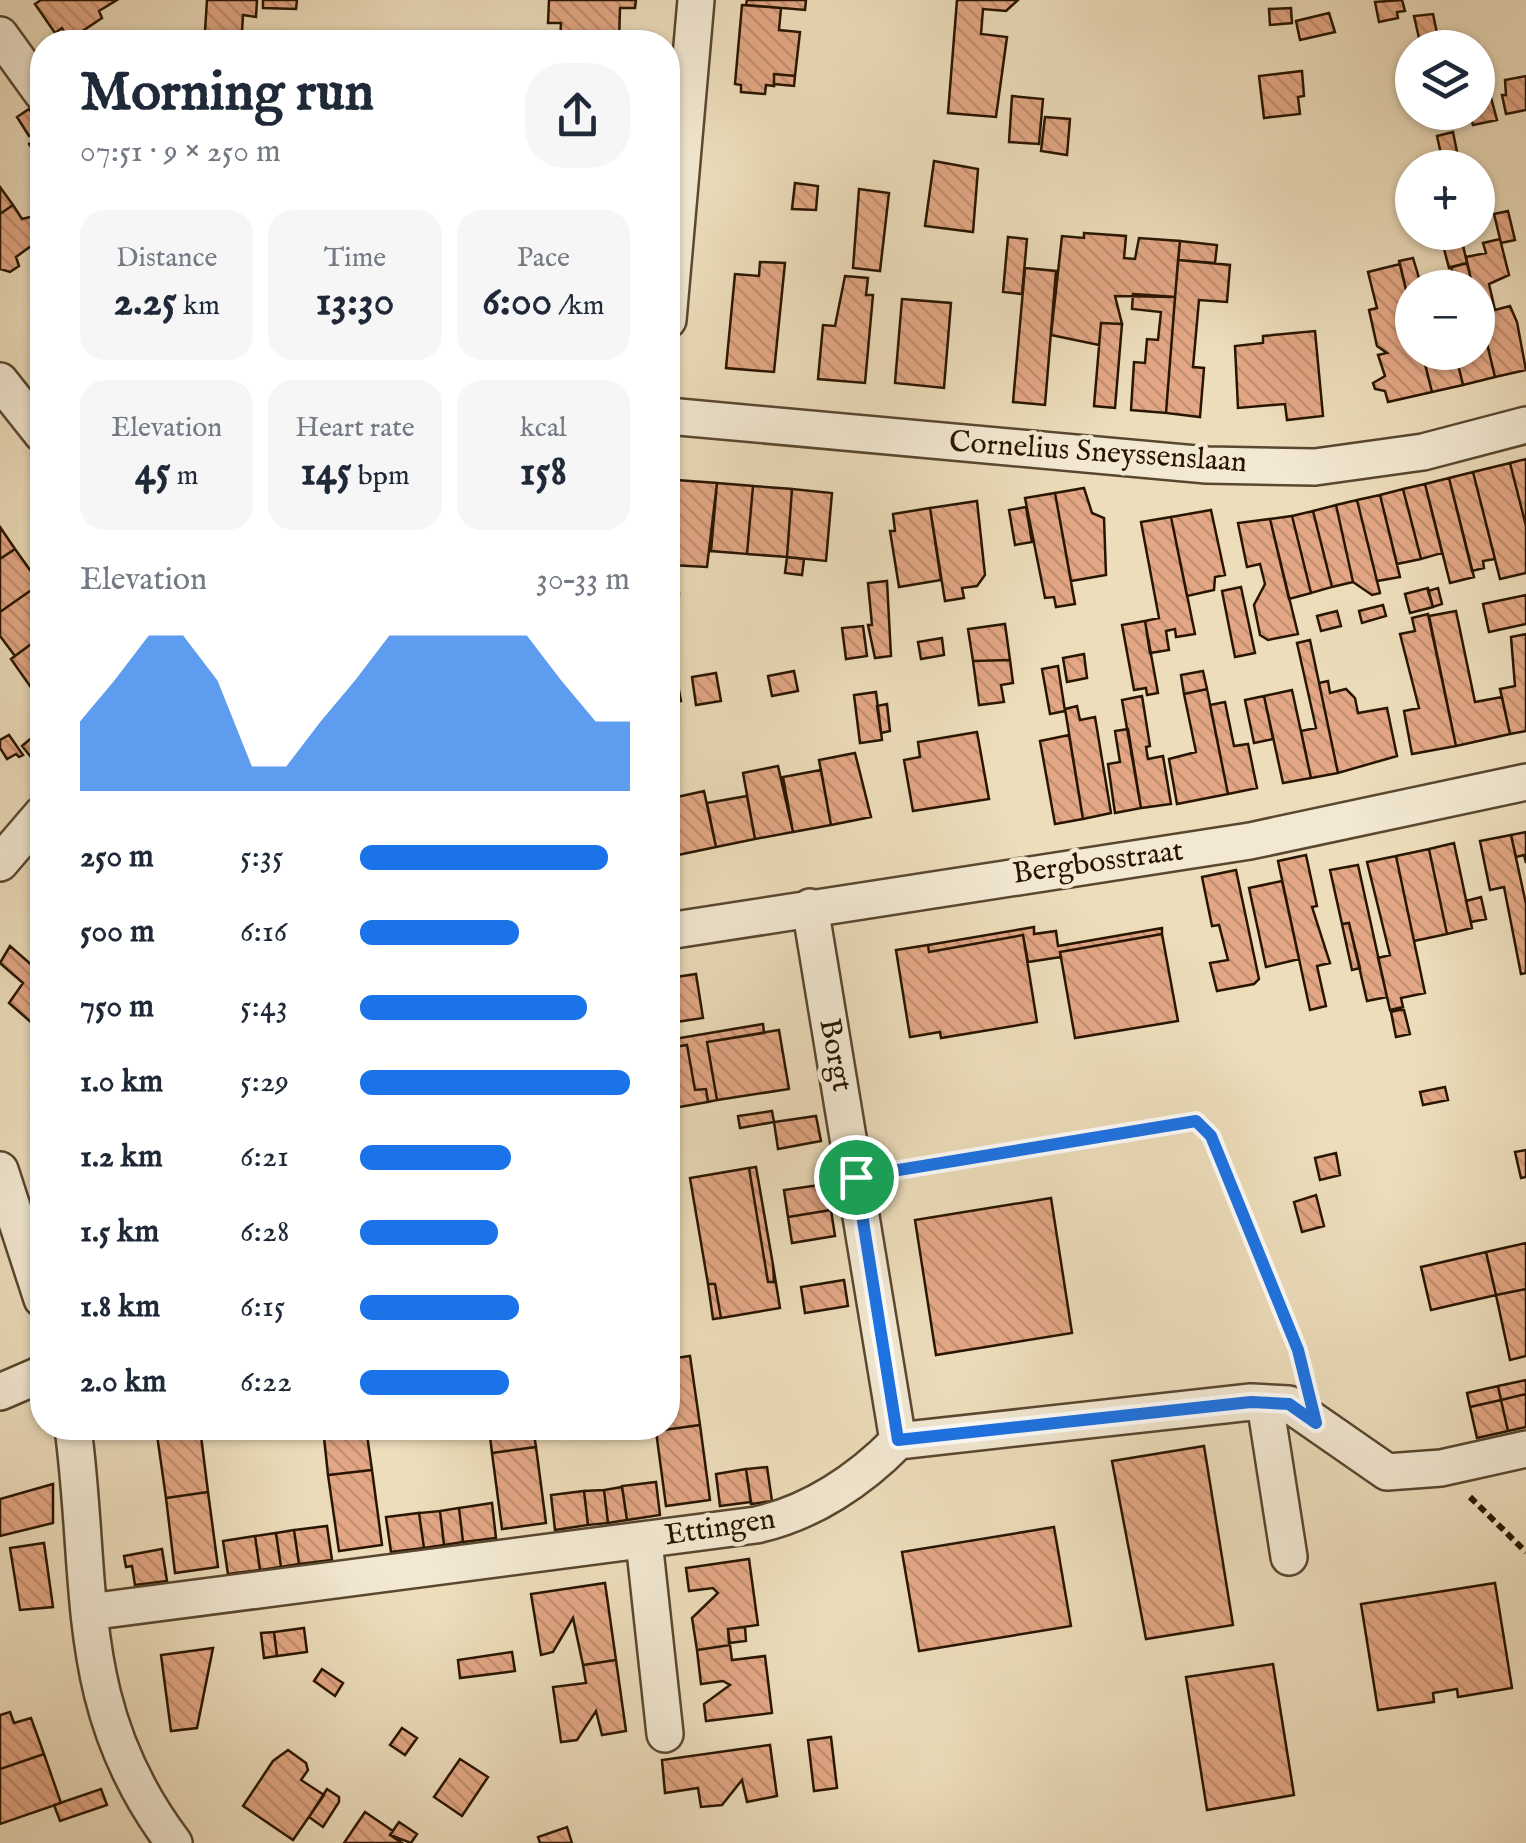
<!DOCTYPE html>
<meta charset="utf-8">
<style>
:root{--surface:#fff;--page:#f6f6f7;--text:#1f2937;--muted:#747a83;--accent:#1a73e8}
body{margin:0;font-family:"IM FELL English",serif;background:var(--page);color:var(--text);height:100vh;display:flex;flex-direction:column;font-size:38px;white-space:nowrap}
*{box-sizing:border-box;margin:0}
p{font-size:32px;color:var(--muted)}
.icon{flex:none;width:55px;height:55px;fill:none;stroke:currentColor;stroke-width:2;stroke-linecap:round;stroke-linejoin:round}
.map{position:relative;flex:1;overflow:hidden}
.side{position:absolute;left:30px;top:30px;width:650px;height:1410px;display:flex;flex-direction:column;background:var(--surface);border-radius:40px;box-shadow:0 2px 8px #0004}
.side>*{flex:none}
.controls{position:absolute;left:1395px;top:30px;display:grid;gap:20px}
.controls a{display:grid;place-items:center;width:100px;height:100px;border-radius:50%;background:var(--surface);box-shadow:0 2px 8px #0004;font-size:50px}
.pin{position:absolute;display:grid;place-items:center;width:85px;height:85px;color:#fff;margin:-42px;border:5px solid #fff;border-radius:50%;box-shadow:0 2px 10px #0007}
.round{display:grid;place-items:center;flex:none;width:105px;height:105px;border-radius:40px;background:var(--page)}
.headline{display:flex;align-items:center;justify-content:space-between;height:170px;padding:0 50px}
h1{font-size:55px;font-weight:700;line-height:75px}
.figures{display:grid;grid-template-columns:repeat(3,1fr);gap:15px;height:170px;padding:10px 50px}
.figures div{display:grid;align-content:center;border-radius:25px;background:var(--page);text-align:center}
.figures b{font-size:42px;font-weight:700}
.figures small{font-size:28px;font-weight:400}
.figures p{font-size:28px}
.chart{height:280px;padding:20px 50px}
.chart p{display:flex;justify-content:space-between}
.chart svg{width:100%;height:180px;margin-top:10px;fill:var(--accent);opacity:.7}
ul{padding:0 50px;list-style:none;font-size:32px}
li{display:grid;grid-template-columns:160px 120px 1fr;align-items:center;height:75px}
li i{height:25px;border-radius:12px;background:var(--accent)}
.map>svg:first-child{display:block}
.building{fill:url(#building-back-hatch);stroke:#281500;stroke-width:2.5}
.lines{fill:none;stroke-linecap:round;stroke-linejoin:round}
.minor-casing{stroke:#59472f;stroke-width:40}
.path{stroke:#281500;stroke-width:6;stroke-dasharray:8 5;stroke-linecap:butt}
.minor{stroke:#f3e9d3;stroke-width:35}
.route-casing{stroke:#fff;stroke-width:20}
.route{stroke:#1a73e8;stroke-width:12}
.labels{text-anchor:middle;dominant-baseline:central;stroke-width:9;stroke-linejoin:round;paint-order:stroke}
.street-label{font-size:30px;fill:#281500;stroke:#f3e9d3}
</style>
<div class="map">
<svg width="1526" height="1843" viewBox="0 0 1526 1843">
<defs>
<pattern id="building-back-hatch" width="6" height="6" patternUnits="userSpaceOnUse" patternTransform="scale(2.5)"><rect width="6" height="6" fill="#e3a785"/><path d="M-1 5l2 2M0 0l6 6M5-1l2 2" fill="none" stroke="#c38f71"/></pattern>
</defs>
<rect width="100%" height="100%" fill="#edddbb"/>
<filter id="stains"><feTurbulence type="fractalNoise" baseFrequency=".002" numOctaves="4"/><feColorMatrix values="0 0 0 0 .2 0 0 0 0 .09 0 0 0 0 .02 0 0 0 .5 -.17"/></filter>
<radialGradient id="worn" r=".72"><stop offset=".6" stop-color="#630" stop-opacity="0"/><stop offset="1" stop-color="#630" stop-opacity=".3"/></radialGradient>
<path class="building" d="M41 0H117L99 11 102 18 69 40 62 28 55 33 35 4Z
M207 0H257L256 17 243 15 242 32 205 31Z
M263 0H297L296 9 263 8Z
M549 0H636L635 8H620L619 42H560L561 23H548Z
M747 0H806L805 10 746 5Z
M957 0H1018L1006 11 983 9 981 34 1007 37 996 117 948 113Z
M1402 0 1405 11 1397 12 1398 18 1379 22 1375 2Z
M742 5 781 8 779 30 800 32 795 76 774 74V86L766 85 765 94 741 92V85L735 84Z
M1291 8 1292 23 1270 25 1269 9Z
M1329 13 1335 32 1300 40 1296 21Z
M1433 14 1437 33 1419 38 1414 16Z
M407 36 434 37V42H407Z
M1302 71 1304 96 1298 97 1300 114 1264 118 1259 76Z
M774 74 795 76 794 86 774 84Z
M1526 76V110L1506 114 1502 95H1506L1505 80Z
M1490 94 1497 120 1473 125 1469 112H1478V97Z
M1012 96 1043 99 1039 144 1009 142Z
M29 109 42 127 29 136 17 117Z
M1045 117 1070 119 1067 155 1041 151Z
M1453 132 1458 157 1463 168H1444L1437 136Z
M42 135V163L29 144Z
M934 161 978 169 973 232 925 226Z
M795 183 818 186 816 210 792 209Z
M0 187 13 205 0 214Z
M859 189 889 193 880 271 853 268Z
M13 205 22 219 34 216 42 228V238L16 257 19 266 10 272 0 269V214Z
M1508 211 1515 240 1501 243 1494 214Z
M1084 233 1126 236 1124 258 1135 259 1139 238 1180 241 1175 297 1115 296 1122 324 1101 323 1099 345 1051 335 1062 236 1084 238Z
M1008 237 1027 239 1022 294 1003 292Z
M1500 239 1509 275 1489 284 1495 310 1510 306 1517 322 1526 370 1495 377 1478 306V288H1473L1466 257 1486 253 1483 243Z
M1180 241 1217 245 1215 263 1178 260Z
M1462 241 1467 263 1449 268 1443 245Z
M1413 258 1422 288H1412V315L1399 261Z
M1178 260 1230 265 1227 302 1199 300 1193 367 1204 368 1200 417 1166 413Z
M760 262 785 263 774 372 726 368 735 274 759 276Z
M1467 263 1473 288H1456L1451 267Z
M1400 264 1412 315V352H1422L1432 392 1388 402 1385 391 1375 389 1373 383 1385 376 1378 355 1387 353 1377 346 1369 310 1377 308 1368 272Z
M1025 268 1056 271 1045 405 1013 402Z
M845 276 868 278 866 295H873L865 383 818 379 823 325 835 326Z
M1133 294 1175 297 1166 413 1131 410 1134 362 1145 363 1147 339 1158 340 1161 312 1132 309Z
M902 299 951 303 944 388 895 383Z
M1478 306 1495 377 1463 385 1455 352H1478Z
M1101 323 1122 324 1115 408 1094 406Z
M1315 331 1323 416 1287 420 1285 404 1238 408 1235 346 1263 343V336Z
M1422 352H1455L1463 385 1432 392Z
M1526 459V526L1510 463Z
M1510 463 1526 526V573L1500 579 1473 472Z
M1473 472 1495 559 1483 561 1484 568 1472 571 1449 478Z
M1449 478 1474 577 1450 583 1425 484Z
M676 480 717 483 707 567 671 565Z
M717 483 753 486 747 554 711 551Z
M1425 484 1442 553 1421 559 1403 489Z
M753 486 792 489 787 557 747 554Z
M1084 488 1092 513 1104 518 1106 575 1071 581 1055 493Z
M792 489 832 493 826 561 787 557Z
M1403 489 1421 559 1397 564 1380 495Z
M1055 493 1075 604 1056 607 1054 597 1045 598 1025 498Z
M1380 495 1400 577 1377 581 1357 500Z
M1357 500 1380 593 1372 595 1353 582 1336 505Z
M977 501 985 575 977 586 962 588 964 598 945 601 930 508Z
M1336 505 1353 582 1332 587 1313 511Z
M1026 507 1032 542 1015 545 1009 510Z
M930 508 941 580 899 587 890 531H895L893 514Z
M1211 510 1225 575 1215 577 1214 590 1187 596 1171 517Z
M1313 511 1332 587 1311 593 1292 516Z
M1292 516 1311 593 1289 599 1270 519Z
M1171 517 1195 634 1176 637 1175 629 1166 631 1169 650 1150 653 1145 621 1159 618 1141 522Z
M1270 519 1298 634 1268 640 1260 635 1254 605 1265 584 1260 564 1247 567 1238 523Z
M0 527 15 549 0 559Z
M15 549 40 584 0 612V559Z
M787 557 804 559 802 575 785 573Z
M887 581 891 656 875 658 868 625H872L868 583Z
M40 584 42 636 15 656 0 636V612Z
M1241 587 1255 653 1235 657 1222 591Z
M1428 588 1433 607 1410 613 1405 594Z
M1438 588 1442 604 1433 607 1428 591Z
M668 593 679 594 673 668H668Z
M1526 595V624L1489 632 1483 604Z
M1383 605 1386 616 1362 623 1359 611Z
M1337 611 1341 626 1321 631 1317 616Z
M1456 611 1475 702 1502 697 1510 734 1456 746 1429 616Z
M1428 614 1456 746 1412 754 1404 711 1419 708 1400 634 1415 631 1412 618Z
M1145 621 1158 693 1147 695 1146 688 1134 690 1122 625Z
M1005 624 1010 660 973 661 968 629Z
M863 626 867 656 846 659 842 628Z
M1526 634V731L1510 734 1500 689 1515 686 1511 637Z
M42 636V703L11 659Z
M942 638 944 655 921 659 918 642Z
M1310 640 1338 773 1311 778 1301 731 1316 728 1297 643Z
M1084 654 1087 678 1067 682 1063 658Z
M1010 660 1013 683 1001 685 1004 702 979 705 973 661Z
M1058 666 1065 711 1050 714 1042 669Z
M794 671 798 691 772 696 768 676Z
M1203 671 1207 689 1184 694 1181 675Z
M716 673 721 701 696 705 692 677Z
M676 674 681 701 668 704V676Z
M1328 681 1330 693 1346 689 1355 698 1358 713 1387 708 1397 756 1338 773 1319 683Z
M1207 689 1228 794 1177 804 1169 759 1196 752 1184 694Z
M1292 690 1311 778 1283 783 1264 696Z
M876 692 882 740 860 743 854 695Z
M1142 696 1150 746 1146 747 1148 759 1163 756 1171 804 1141 808 1122 700Z
M1264 696 1273 739 1254 743 1245 700Z
M1225 702 1234 746 1248 744 1257 788 1228 794 1210 705Z
M887 704 890 731 881 733 877 706Z
M1077 706 1080 720 1095 717 1111 813 1083 819 1065 709Z
M1128 729 1141 808 1115 813 1108 764 1120 762 1115 731Z
M977 732 989 799 913 811 904 760 920 757 918 742Z
M9 735 23 755 19 757 16 754 7 759 0 748V740Z
M35 735 42 744 40 768 22 746Z
M1069 735 1083 819 1055 824 1040 741Z
M855 753 871 817 831 825 819 760Z
M778 766 793 832 755 839 743 773Z
M821 770 831 825 793 832 783 777Z
M704 791 716 847 678 855 668 799Z
M747 796 755 839 716 847 707 803Z
M668 804 678 855 668 857Z
M1526 832V863L1524 855 1516 857 1511 835Z
M1511 835 1526 904V973L1521 974 1504 887 1490 890 1480 841Z
M1454 843 1472 928 1447 934 1429 849Z
M1429 849 1447 934 1414 941 1396 856Z
M1306 855 1317 906 1312 907 1330 963 1317 966 1326 1006 1310 1010 1278 861Z
M1396 856 1425 993 1401 998 1403 1007 1390 1010 1378 958 1390 955 1367 862Z
M1358 865 1387 997 1367 1001 1349 923 1342 924 1330 870Z
M1236 870 1259 979 1254 984 1217 991 1210 963 1228 960 1219 925 1212 926 1202 877Z
M1282 881 1299 959 1266 967 1249 888Z
M1481 897 1486 919 1471 922 1466 901Z
M1349 923 1360 968 1352 970 1342 924Z
M1034 927V934L1056 931 1058 946 1162 928V934L1060 952 1061 957 1028 962 1023 935 929 952 928 945Z
M1162 934 1178 1021 1075 1038 1060 952Z
M1023 935 1037 1022 941 1038 940 1032 910 1037 896 950 928 945 929 952Z
M10 946 42 974 40 1030 9 1003 23 983 0 963Z
M696 974 703 1018 676 1022 669 978Z
M1399 1010H1404L1410 1034 1396 1037 1391 1012Z
M763 1024 764 1033 707 1042 717 1100 708 1102 706 1089 695 1090 687 1045 668 1048V1040Z
M779 1030 789 1089 717 1100 707 1042Z
M687 1045 695 1090 706 1089 708 1102 668 1109V1048Z
M1445 1087 1448 1100 1423 1105 1420 1092Z
M772 1111 774 1122 740 1128 738 1116Z
M816 1116 821 1141 778 1149 774 1122Z
M1526 1150V1177L1521 1178 1515 1152Z
M1336 1153 1340 1175 1320 1180 1315 1158Z
M756 1167 773 1265 774 1282H768L749 1168Z
M749 1168 768 1282H774L773 1265 780 1308 721 1318 715 1284H708L690 1178Z
M827 1184 831 1210 788 1217 784 1190Z
M1316 1195 1324 1226 1302 1232 1294 1202Z
M1051 1198 1072 1333 936 1355 915 1220Z
M831 1210 835 1236 792 1243 788 1217Z
M1526 1243V1289L1496 1295 1486 1252Z
M1486 1252 1496 1295 1431 1310 1421 1267Z
M844 1280 848 1306 805 1313 801 1287Z
M708 1284H715L721 1318 713 1319Z
M1526 1289V1356L1510 1360 1496 1295Z
M690 1356 700 1425 656 1431V1428H668V1359Z
M1526 1380V1394L1501 1400 1498 1386Z
M1498 1386 1501 1400 1470 1407 1467 1393Z
M1526 1394V1427L1508 1431 1501 1400Z
M1501 1400 1508 1431 1477 1438 1470 1407Z
M700 1425 710 1500 666 1506 656 1431Z
M156 1428H200L208 1492 166 1498Z
M323 1428H366L372 1470 328 1475Z
M489 1428H533L536 1447 492 1453Z
M1204 1446 1233 1625 1146 1639 1112 1461Z
M536 1447 546 1523 502 1529 492 1453Z
M767 1467 772 1501 751 1504 746 1469Z
M746 1469 751 1502 720 1506 716 1474Z
M372 1470 382 1545 339 1551 328 1475Z
M656 1482 660 1515 627 1520 622 1486Z
M53 1484V1523L0 1536V1499Z
M622 1487 627 1520 608 1523 604 1490Z
M604 1490 608 1523 588 1525 584 1491Z
M584 1491 588 1525 555 1530 551 1495Z
M208 1492 218 1567 175 1573 166 1498Z
M492 1503 496 1538 463 1542 459 1508Z
M459 1508 463 1542 444 1545 440 1511Z
M440 1511 444 1545 424 1548 419 1513Z
M419 1513 424 1548 391 1552 386 1517Z
M327 1526 332 1560 299 1564 294 1530Z
M1054 1527 1071 1626 919 1651 902 1552Z
M294 1530 299 1564 281 1567 276 1533Z
M276 1533 281 1567 260 1570 255 1536Z
M255 1536 260 1570 228 1574 223 1541Z
M44 1543 53 1607 20 1610 10 1548Z
M162 1549 167 1581 135 1585 132 1566 126 1567 124 1556Z
M749 1559 758 1625 728 1629 730 1645 697 1650 692 1618 718 1593 713 1588 689 1591 686 1568Z
M605 1583 616 1660 583 1665 573 1618 553 1652 541 1655 531 1594Z
M1495 1583 1512 1688 1458 1697 1457 1689 1433 1693 1434 1702 1378 1710 1361 1604Z
M745 1627 746 1641 729 1643 728 1629Z
M304 1628 307 1652 277 1656 274 1632Z
M274 1632 277 1656 264 1658 261 1633Z
M730 1645 732 1660 765 1656 772 1713 706 1721 704 1704 730 1685 723 1681 701 1684 697 1650Z
M213 1648 197 1728 171 1731 161 1655Z
M512 1652 515 1671 460 1678 458 1660Z
M616 1660 626 1731 602 1735 596 1711 577 1740 561 1742 553 1687 586 1683 583 1665Z
M1273 1664 1294 1795 1207 1810 1186 1677Z
M322 1669 343 1683 335 1696 314 1681Z
M10 1712 14 1723 31 1718 44 1754 0 1769V1715Z
M402 1728 417 1738 405 1755 390 1745Z
M831 1737 837 1788 814 1791 808 1740Z
M770 1745 777 1796 747 1802 742 1780 722 1805 701 1807 698 1788 665 1793 662 1760Z
M288 1750 306 1763 308 1770 301 1780 324 1795 293 1840 243 1806 273 1761Z
M44 1754 61 1803 0 1824V1769Z
M460 1759 488 1777 462 1816 434 1797Z
M101 1789 107 1805 60 1821 54 1805Z
M327 1789 339 1797V1802L323 1827 309 1817Z
M365 1812 393 1831 390 1835 402 1843H344Z
M399 1822 417 1834 411 1843 390 1835Z
M567 1827 572 1843H540L538 1837Z"/>
<g class="lines">
<g class="minor-casing">
<path id="minor" d="M0 35 42 93
M668 320 696 0
M0 381 42 434
M668 416 1207 465 1315 467 1423 452 1526 425
M0 863 42 814
M810 907 898 1441
M668 931 1250 841 1526 782
M0 1170 42 1299
M0 1392 42 1374
M1265 1403 1289 1557
M73 1428C94 1585 71 1707 174 1843
M644 1541 665 1734
M89 1612 756 1525C811 1513 860 1480 898 1441L1251 1402 1289 1404 1387 1472 1441 1468 1526 1449"/>
</g>
<path class="path" d="M888 1172 1195 1121 1211 1136 1303 1373
M1470 1497 1526 1552"/>
<use href="#minor" class="minor"/>
</g>
<g class="lines">
<g class="route-casing">
<path id="route" d="M1196 1121 1211 1136 1298 1350 1316 1423 1289 1404 1251 1402 898 1440 856 1177Z"/>
</g>
<use href="#route" class="route"/>
</g>
<g class="labels">
<g class="street-label">
<text transform="translate(1098 453) rotate(4)">Cornelius Sneyssenslaan</text>
<text transform="translate(1098 863) rotate(-8)">Bergbosstraat</text>
<text transform="translate(835 1055) rotate(79)">Borgt</text>
<text transform="translate(720 1528) rotate(-9)">Ettingen</text>
</g>
</g>
<rect width="100%" height="100%" filter="url(#stains)"/>
<rect width="100%" height="100%" fill="url(#worn)"/>
</svg>
<div class="controls">
<a><svg class="icon" aria-label="layers" viewBox="0 0 24 24"><path d="M12 4l9 5-9 5-9-5zM3 14l9 5 9-5"/></svg></a>
<a>+</a>
<a>−</a>
</div>
<div class="pin" style="left:856px;top:1177px;background:#1e9e55"><svg class="icon" aria-label="arrive" viewBox="0 0 24 24"><path d="M6 21V4h12l-3 4 3 4H6"/></svg></div>
<section class="side">
<div class="headline"><div><h1>Morning run</h1><p>07:51 · 9 × 250 m</p></div><a class="round"><svg class="icon" aria-label="share" viewBox="0 0 24 24"><path d="M12 15V3M7 8l5-5 5 5M5 13v7h14v-7"/></svg></a></div>
<div class="figures">
<div><p>Distance</p><b>2.25<small> km</small></b></div>
<div><p>Time</p><b>13:30</b></div>
<div><p>Pace</p><b>6:00<small> /km</small></b></div>
</div>
<div class="figures">
<div><p>Elevation</p><b>45<small> m</small></b></div>
<div><p>Heart rate</p><b>145<small> bpm</small></b></div>
<div><p>kcal</p><b>158</b></div>
</div>
<div class="chart"><p><span>Elevation</span>30–33 m</p>
<svg viewBox="0 0 160 44" preserveAspectRatio="none"><path d="M0 44V27L10 17L20 6L30 6L40 17L50 38L60 38L70 27L80 17L90 6L100 6L110 6L120 6L130 6L140 17L150 27L160 27V44z"/></svg>
</div>
<ul>
<li><b>250 m</b>5:35<i style="width:92%"></i></li>
<li><b>500 m</b>6:16<i style="width:59%"></i></li>
<li><b>750 m</b>5:43<i style="width:84%"></i></li>
<li><b>1.0 km</b>5:29<i style="width:100%"></i></li>
<li><b>1.2 km</b>6:21<i style="width:56%"></i></li>
<li><b>1.5 km</b>6:28<i style="width:51%"></i></li>
<li><b>1.8 km</b>6:15<i style="width:59%"></i></li>
<li><b>2.0 km</b>6:22<i style="width:55%"></i></li>
</ul>
</section>
</div>
